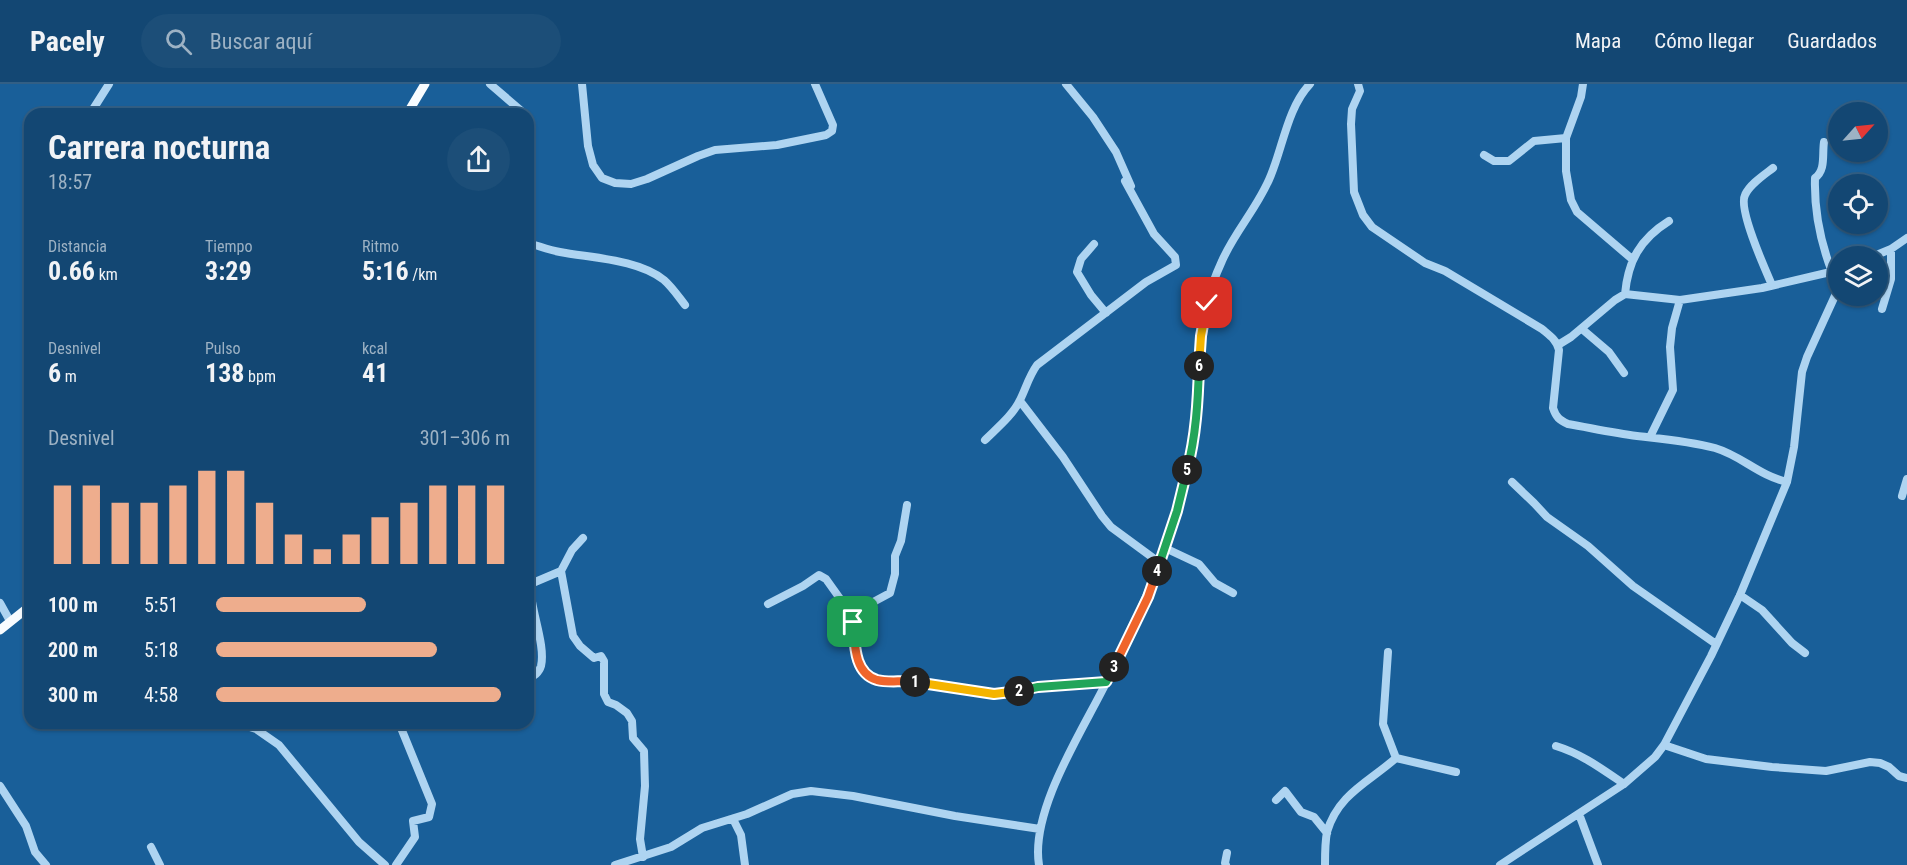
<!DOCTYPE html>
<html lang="es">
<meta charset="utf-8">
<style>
:root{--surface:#134773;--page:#1c4e78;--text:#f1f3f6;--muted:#9db2c4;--line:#325f85;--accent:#eead8d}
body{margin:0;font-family:"Roboto Condensed",sans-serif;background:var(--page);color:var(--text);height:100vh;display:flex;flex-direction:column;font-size:22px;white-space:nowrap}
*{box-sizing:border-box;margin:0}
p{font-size:20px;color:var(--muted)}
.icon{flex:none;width:33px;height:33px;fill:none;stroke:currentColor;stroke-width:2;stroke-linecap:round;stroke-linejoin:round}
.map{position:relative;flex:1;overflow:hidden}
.sheet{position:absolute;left:24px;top:24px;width:510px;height:621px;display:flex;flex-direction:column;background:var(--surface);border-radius:18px;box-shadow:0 2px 4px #0004,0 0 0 2px var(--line)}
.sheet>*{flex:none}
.needle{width:39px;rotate:63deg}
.buttons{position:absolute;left:1828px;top:18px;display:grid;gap:12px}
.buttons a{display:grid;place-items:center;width:60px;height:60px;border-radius:50%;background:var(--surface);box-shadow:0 2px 4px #0004,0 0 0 2px var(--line);font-size:30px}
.pin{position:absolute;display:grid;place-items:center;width:51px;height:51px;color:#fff;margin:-26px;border-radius:12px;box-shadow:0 3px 9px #0006}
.km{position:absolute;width:30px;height:30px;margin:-15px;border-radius:50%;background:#222;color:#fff;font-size:16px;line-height:30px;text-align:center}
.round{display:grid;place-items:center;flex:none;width:63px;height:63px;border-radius:32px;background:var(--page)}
.head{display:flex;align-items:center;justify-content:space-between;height:102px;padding:0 24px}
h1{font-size:33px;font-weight:700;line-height:45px}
.stats{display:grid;grid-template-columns:repeat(3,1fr);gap:9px;height:102px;padding:6px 24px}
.stats div{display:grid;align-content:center}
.stats b{font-size:26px;font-weight:700}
.stats small{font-size:16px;font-weight:400}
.stats p{font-size:16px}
.chart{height:168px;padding:12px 24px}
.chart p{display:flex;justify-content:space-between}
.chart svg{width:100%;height:108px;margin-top:6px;stroke:var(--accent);stroke-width:6}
ul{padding:0 24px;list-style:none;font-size:20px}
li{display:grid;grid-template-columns:96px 72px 1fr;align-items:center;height:45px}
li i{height:15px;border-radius:8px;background:var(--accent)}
header{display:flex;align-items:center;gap:36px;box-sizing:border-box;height:84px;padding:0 30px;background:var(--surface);border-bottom:2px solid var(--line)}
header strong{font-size:28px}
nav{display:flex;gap:33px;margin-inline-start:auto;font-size:21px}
.search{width:420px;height:54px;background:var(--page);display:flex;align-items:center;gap:15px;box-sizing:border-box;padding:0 21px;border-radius:33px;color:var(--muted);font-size:22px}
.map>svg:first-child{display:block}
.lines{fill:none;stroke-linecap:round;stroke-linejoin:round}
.minor{stroke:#aed4f1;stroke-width:8}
.major{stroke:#f8fcff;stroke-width:9}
.split-1-casing{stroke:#fff;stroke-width:12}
.split-2-casing{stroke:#fff;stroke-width:12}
.split-3-casing{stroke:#fff;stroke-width:12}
.split-4-casing{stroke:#fff;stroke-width:12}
.split-5-casing{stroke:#fff;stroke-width:12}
.split-6-casing{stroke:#fff;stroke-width:12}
.split-7-casing{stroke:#fff;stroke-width:12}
.split-1{stroke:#f0652b;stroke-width:8}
.split-2{stroke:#f5b400;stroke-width:8}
.split-3{stroke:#22a559;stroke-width:8}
.split-4{stroke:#f0652b;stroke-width:8}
.split-5{stroke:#22a559;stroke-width:8}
.split-6{stroke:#22a559;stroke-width:8}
.split-7{stroke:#f5b400;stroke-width:8}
</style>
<header>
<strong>Pacely</strong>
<div class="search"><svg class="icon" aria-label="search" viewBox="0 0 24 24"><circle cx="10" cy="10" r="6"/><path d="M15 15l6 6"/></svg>Buscar aquí</div>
<nav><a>Mapa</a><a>Cómo llegar</a><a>Guardados</a></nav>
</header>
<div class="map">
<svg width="1907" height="781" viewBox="0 0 1907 781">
<rect width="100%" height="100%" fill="#195f99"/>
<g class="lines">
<path class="minor" d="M490 0 525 30
M582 0 588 62 593 81 602 94 615 99 631 100 647 95 698 72 715 66 777 61 826 51 832 47 833 41 815 0
M1066 0 1093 33 1116 68 1131 102
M1358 0 1360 7 1352 25 1351 40 1354 108 1363 131 1372 143 1425 179 1445 187 1542 245C1549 251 1557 256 1559 266L1553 324C1556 333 1559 336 1568 340 1591 344 1614 349 1637 352 1664 355 1689 357 1715 364 1742 372 1758 391 1787 398
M1583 0 1581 13 1566 54V87L1571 116 1577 128 1632 175
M90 30 109 0
M528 44 530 57
M1824 58C1822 71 1826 86 1815 94 1814 127 1820 157 1832 188
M1484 71 1494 77H1509L1534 57 1566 54
M528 159C539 162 549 166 560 168 591 174 638 175 664 196 672 203 678 212 685 221
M1094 160 1081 175 1077 188 1091 211 1106 229
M1874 172 1891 165 1907 154
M1772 201C1765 185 1738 125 1745 111 1750 100 1764 91 1773 84
M1625 210C1628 177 1640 155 1669 137
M1882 225 1891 195V165
M1582 245 1609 268 1624 289
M1558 261 1571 253 1615 216 1625 210 1680 216 1762 204 1839 186
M1020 317 1063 373 1102 432 1111 443 1160 479
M1650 353 1673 306 1670 263 1672 244 1680 216
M985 356C997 344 1013 331 1020 316 1026 304 1029 292 1037 281L1146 198 1176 181 1175 173 1154 150 1125 97
M1512 398 1534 419 1547 433 1588 462 1633 502 1716 560
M1902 412 1907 395
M583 454 572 466 561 487 573 552 580 562 594 574 601 572 604 577V610L608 618 616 621 627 629 632 637 633 654 644 667 645 702 640 755 643 773
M1165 464 1199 480 1215 499 1233 509
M528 501 561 487
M1740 511 1762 526 1792 559 1805 569
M0 519 10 537
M768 520 803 502 819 491 826 495 851 530 857 577 864 587 878 597 906 596 994 610 1038 603 1106 598
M851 530 890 509 895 490V472L901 457 907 421
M1388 568 1383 640 1396 674
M528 595C534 592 539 589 541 582 546 561 530 525 530 500
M237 639 256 645 279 661 359 758 385 781
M1664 661 1706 675 1772 683 1826 687 1870 678 1880 679 1889 683 1899 692 1907 694
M1556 662C1582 670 1602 685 1624 700
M0 702 26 742 35 768 46 781
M1276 716 1285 707 1301 728 1314 733 1327 749
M1579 730 1598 781
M733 735 741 751 745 781
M151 763 160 781
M396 781 415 753 413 737 429 733 432 720 399 639
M615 781 671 763 702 744 747 730 792 710 811 707 853 712 955 732 1040 745
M1039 781C1030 726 1083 646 1107 597 1128 553 1149 510 1165 464 1181 415 1193 366 1198 314 1201 283 1200 251 1207 220 1210 206 1216 190 1222 177 1235 147 1259 122 1271 91 1283 62 1288 23 1310 0
M1226 781 1225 779 1227 769
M1325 781C1325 771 1325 758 1327 748 1338 710 1369 698 1396 674L1456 688
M1500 781 1624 700 1655 673 1664 661 1711 572 1740 511 1787 398 1794 363 1802 288 1807 273 1839 203"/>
<path class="major" d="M407 30 425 0
M0 546 30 522"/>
</g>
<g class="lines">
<g class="split-1-casing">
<path id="split-1" d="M853 538C855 558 853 589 877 596 889 599 903 596 915 598"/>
</g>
<g class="split-2-casing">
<path id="split-2" d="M915 598 994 610 1019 607"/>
</g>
<g class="split-3-casing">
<path id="split-3" d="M1019 607 1038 603 1106 598 1114 583"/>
</g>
<g class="split-4-casing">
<path id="split-4" d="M1114 583 1148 513 1157 487"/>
</g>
<g class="split-5-casing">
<path id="split-5" d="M1157 487 1177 427 1187 386"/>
</g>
<g class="split-6-casing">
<path id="split-6" d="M1187 386C1196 352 1198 317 1199 282"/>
</g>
<g class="split-7-casing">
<path id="split-7" d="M1199 282 1201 252 1207 219"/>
</g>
<use href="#split-1" class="split-1"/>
<use href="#split-2" class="split-2"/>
<use href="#split-3" class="split-3"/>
<use href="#split-4" class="split-4"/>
<use href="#split-5" class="split-5"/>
<use href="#split-6" class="split-6"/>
<use href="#split-7" class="split-7"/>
</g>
</svg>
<div class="buttons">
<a><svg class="needle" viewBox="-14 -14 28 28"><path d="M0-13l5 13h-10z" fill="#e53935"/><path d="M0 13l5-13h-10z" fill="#9db2c4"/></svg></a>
<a><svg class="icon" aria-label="locate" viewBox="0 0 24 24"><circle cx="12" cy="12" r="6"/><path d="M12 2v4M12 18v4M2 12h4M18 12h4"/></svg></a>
<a><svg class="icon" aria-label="layers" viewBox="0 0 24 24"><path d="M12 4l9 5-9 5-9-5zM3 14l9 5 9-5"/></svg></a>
</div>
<div class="pin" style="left:853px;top:538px;background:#1e9e55"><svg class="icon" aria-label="arrive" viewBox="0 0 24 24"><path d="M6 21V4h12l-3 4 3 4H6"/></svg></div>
<div class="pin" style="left:1207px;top:219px;background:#d93025"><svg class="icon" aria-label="check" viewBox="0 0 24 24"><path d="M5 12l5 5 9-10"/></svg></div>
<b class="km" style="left:915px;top:598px">1</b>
<b class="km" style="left:1019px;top:607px">2</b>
<b class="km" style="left:1114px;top:583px">3</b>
<b class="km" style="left:1157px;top:487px">4</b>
<b class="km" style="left:1187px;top:386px">5</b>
<b class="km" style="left:1199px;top:282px">6</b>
<section class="sheet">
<div class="head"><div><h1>Carrera nocturna</h1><p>18:57</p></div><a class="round"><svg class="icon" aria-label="share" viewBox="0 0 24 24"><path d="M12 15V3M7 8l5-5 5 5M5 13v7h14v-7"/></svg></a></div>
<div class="stats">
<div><p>Distancia</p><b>0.66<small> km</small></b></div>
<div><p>Tiempo</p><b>3:29</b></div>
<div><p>Ritmo</p><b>5:16<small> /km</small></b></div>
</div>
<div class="stats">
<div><p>Desnivel</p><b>6<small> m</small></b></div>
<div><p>Pulso</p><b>138<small> bpm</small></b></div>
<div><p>kcal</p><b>41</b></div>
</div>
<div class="chart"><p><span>Desnivel</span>301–306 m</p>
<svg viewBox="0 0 160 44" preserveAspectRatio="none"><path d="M5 44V12M15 44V12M25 44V19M35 44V19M45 44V12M55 44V6M65 44V6M75 44V19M85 44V32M95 44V38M105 44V32M115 44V25M125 44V19M135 44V12M145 44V12M155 44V12"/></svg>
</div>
<ul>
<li><b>100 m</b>5:51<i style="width:51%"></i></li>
<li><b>200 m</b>5:18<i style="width:75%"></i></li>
<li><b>300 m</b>4:58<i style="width:97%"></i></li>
</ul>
</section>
</div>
